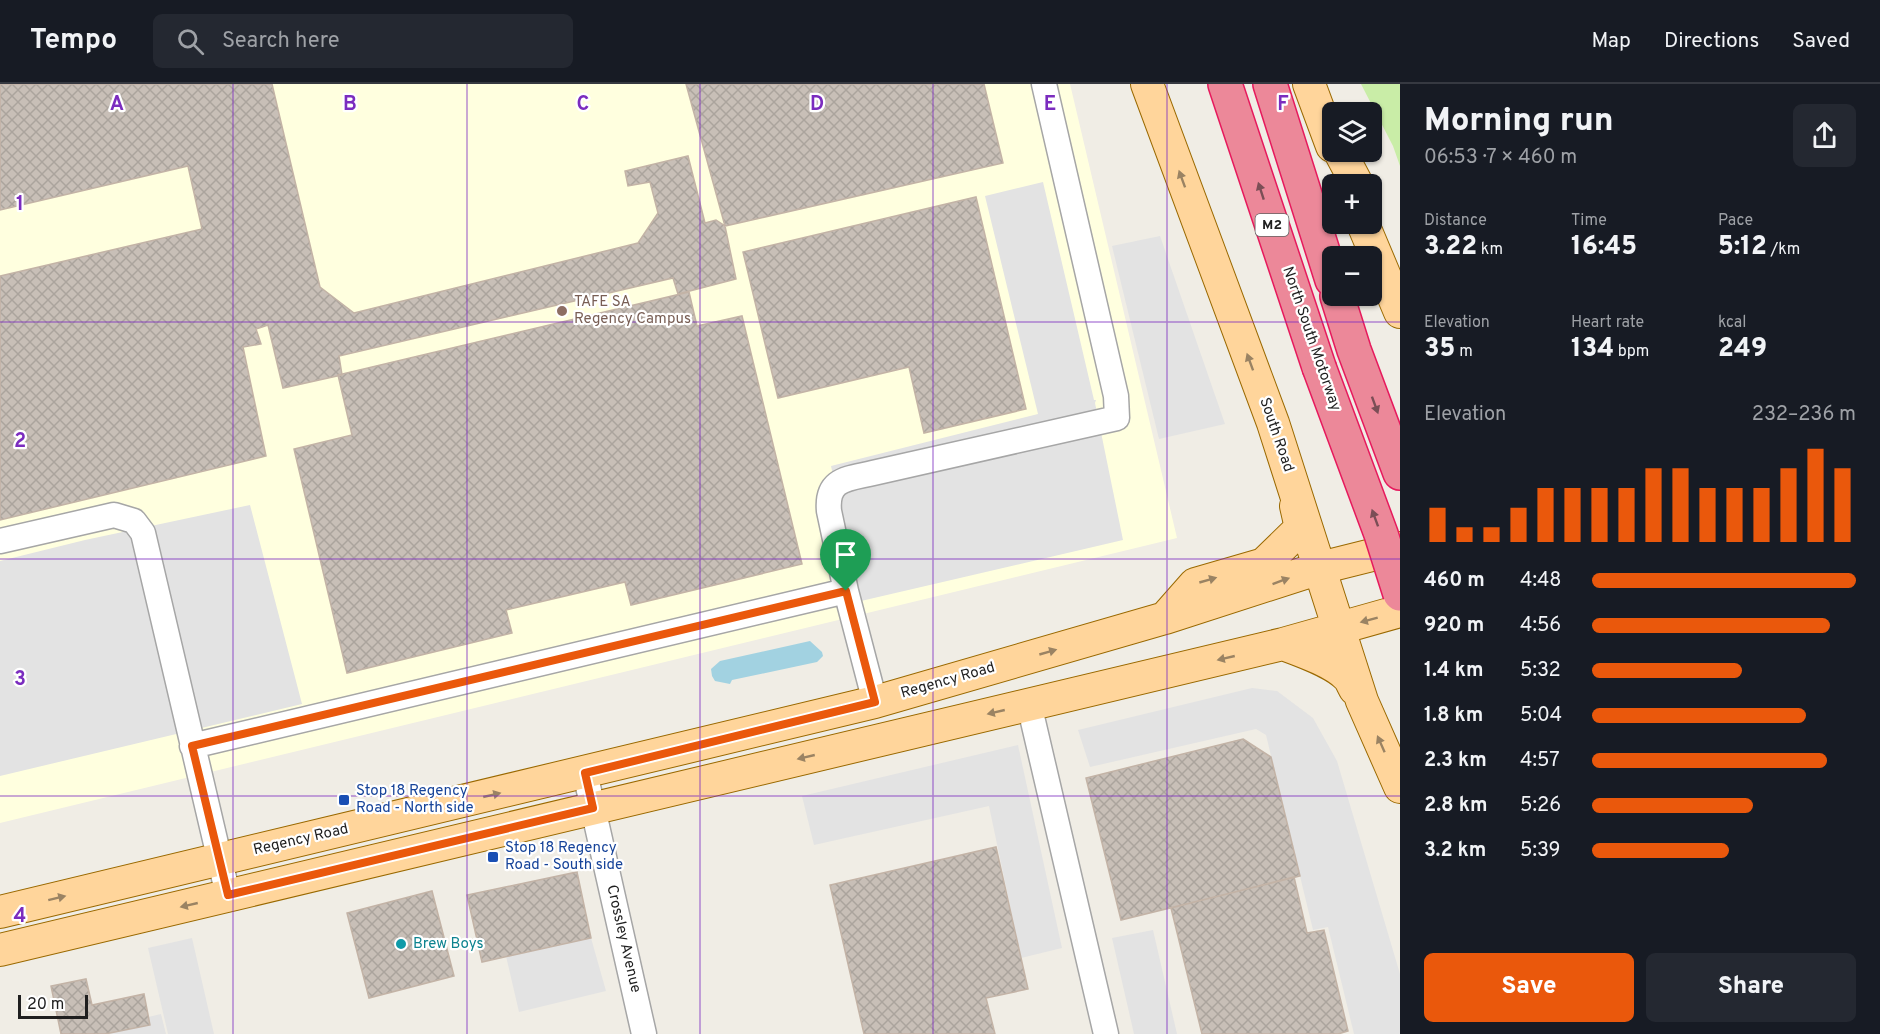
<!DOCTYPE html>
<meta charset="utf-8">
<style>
:root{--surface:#171b24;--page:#242831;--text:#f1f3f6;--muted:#9ea1a6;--line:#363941;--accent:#ea580c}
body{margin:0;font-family:Overpass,sans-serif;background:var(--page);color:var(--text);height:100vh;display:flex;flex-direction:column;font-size:22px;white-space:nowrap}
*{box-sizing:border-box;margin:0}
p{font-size:20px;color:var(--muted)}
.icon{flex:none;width:33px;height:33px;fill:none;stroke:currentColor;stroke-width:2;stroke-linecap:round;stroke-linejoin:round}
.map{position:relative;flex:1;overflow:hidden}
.drawer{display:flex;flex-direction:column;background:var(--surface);width:480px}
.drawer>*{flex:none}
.fabs{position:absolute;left:1322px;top:18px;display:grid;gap:12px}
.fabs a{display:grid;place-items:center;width:60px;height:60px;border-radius:9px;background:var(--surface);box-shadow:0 2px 4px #0004;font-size:30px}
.scale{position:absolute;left:18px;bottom:15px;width:70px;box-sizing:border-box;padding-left:6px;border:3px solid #1f1f1f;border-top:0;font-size:16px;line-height:21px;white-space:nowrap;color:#1f1f1f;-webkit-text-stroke:4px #fff;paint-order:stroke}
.pin{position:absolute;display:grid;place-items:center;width:51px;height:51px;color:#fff;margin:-62px -26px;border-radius:50% 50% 50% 0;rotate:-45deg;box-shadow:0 0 6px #0007}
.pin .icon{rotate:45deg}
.round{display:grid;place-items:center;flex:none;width:63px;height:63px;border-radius:9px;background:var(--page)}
.headline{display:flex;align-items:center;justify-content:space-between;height:102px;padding:0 24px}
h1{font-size:33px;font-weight:800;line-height:45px}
.stats{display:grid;grid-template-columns:repeat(3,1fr);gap:9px;height:102px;padding:6px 24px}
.stats div{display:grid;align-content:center}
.stats b{font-size:26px;font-weight:800}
.stats small{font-size:16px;font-weight:400}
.stats p{font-size:16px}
.chart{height:168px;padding:12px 24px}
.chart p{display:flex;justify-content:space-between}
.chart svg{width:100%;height:108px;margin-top:6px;stroke:var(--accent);stroke-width:6}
.primary-button{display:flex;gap:12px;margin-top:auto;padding:12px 24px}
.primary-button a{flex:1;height:69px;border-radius:9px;background:var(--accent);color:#fff;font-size:24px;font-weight:800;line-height:69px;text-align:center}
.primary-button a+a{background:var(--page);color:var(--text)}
ul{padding:0 24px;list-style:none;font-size:20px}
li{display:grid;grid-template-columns:96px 72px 1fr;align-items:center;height:45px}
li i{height:15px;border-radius:8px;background:var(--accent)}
header{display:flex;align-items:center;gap:36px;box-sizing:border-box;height:84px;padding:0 30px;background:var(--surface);border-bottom:2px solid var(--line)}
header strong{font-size:28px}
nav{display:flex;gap:33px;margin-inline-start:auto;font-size:21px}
.search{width:420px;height:54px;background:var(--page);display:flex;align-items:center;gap:15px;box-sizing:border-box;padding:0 21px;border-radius:9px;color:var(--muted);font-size:22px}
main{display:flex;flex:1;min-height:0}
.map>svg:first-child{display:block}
.education{fill:#ffffdf}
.grass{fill:#c9eda7}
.parking{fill:#e3e3e3}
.water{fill:#a2d2e1}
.building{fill:url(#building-cross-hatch);stroke:#c3b3a6;stroke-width:1.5}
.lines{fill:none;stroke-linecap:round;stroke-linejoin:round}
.minor-casing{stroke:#a6a6a6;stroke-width:27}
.major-casing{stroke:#9a6900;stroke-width:34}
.highway-casing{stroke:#e61a5d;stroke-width:36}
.minor{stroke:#fff;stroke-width:24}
.major{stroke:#ffd59b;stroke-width:32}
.highway{stroke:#ec8899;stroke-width:33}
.highway-bridge-casing{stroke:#e61a5d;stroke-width:36;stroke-linecap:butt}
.highway-bridge{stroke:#ec8899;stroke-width:33}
.oneway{fill:#9a8363}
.oneway2{fill:#7b4e56}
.route-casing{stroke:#fff;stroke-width:12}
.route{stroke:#ea580c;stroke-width:8}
.grid{fill:none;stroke:#7b2cbf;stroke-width:1.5;stroke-opacity:0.55}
.education-dot{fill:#8d6e63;stroke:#fff;stroke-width:2}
.transit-dot{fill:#1a4fb4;stroke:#fff;stroke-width:2}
.culture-dot{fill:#0f9aa8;stroke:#fff;stroke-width:2}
.labels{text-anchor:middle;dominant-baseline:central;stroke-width:4.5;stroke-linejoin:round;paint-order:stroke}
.shield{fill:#fff;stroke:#626262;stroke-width:1.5}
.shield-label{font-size:14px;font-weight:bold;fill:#1f1f1f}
.education-label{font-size:15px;fill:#785e54;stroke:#fff;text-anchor:start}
.street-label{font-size:15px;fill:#1f1f1f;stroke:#fff}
.transit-label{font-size:15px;fill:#164399;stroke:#fff;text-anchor:start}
.culture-label{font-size:15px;fill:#0d838f;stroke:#fff;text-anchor:start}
.grid-label{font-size:20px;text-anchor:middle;font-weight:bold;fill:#7b2cbf;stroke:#fff;stroke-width:4.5;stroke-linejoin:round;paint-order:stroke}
</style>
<header>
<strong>Tempo</strong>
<div class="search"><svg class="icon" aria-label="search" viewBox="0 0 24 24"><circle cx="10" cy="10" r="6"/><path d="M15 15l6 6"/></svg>Search here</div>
<nav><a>Map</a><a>Directions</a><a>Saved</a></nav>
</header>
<main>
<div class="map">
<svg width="1400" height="950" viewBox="0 0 1400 950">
<defs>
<pattern id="building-cross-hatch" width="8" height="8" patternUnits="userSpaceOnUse" patternTransform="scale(1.5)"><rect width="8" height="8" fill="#c8bfb7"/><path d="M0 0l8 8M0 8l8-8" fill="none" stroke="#aba49d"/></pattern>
</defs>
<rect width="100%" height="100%" fill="#f0ede5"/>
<path class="education" d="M0 0H1070L1177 454 0 739Z"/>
<path class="grass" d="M1361 0H1400V82L1393 62Z"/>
<path class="parking" d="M1043 98 1094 316H1096L1095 319 1123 456 861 517 831 382 1038 330 985 112Z
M1160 152 1225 340 1159 355 1112 162Z
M250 421 302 620 0 692V477L85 456Z
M1252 604 1277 607 1313 634 1337 677 1400 890V950H1354L1328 843 1313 846 1266 651 1256 645 1090 683 1078 646Z
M1018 661 1062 864 1021 874 989 722 814 761 802 712Z
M1153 846 1177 950H1178H1134L1112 854Z
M192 854 214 950H168L148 864Z
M591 854 606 907 519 928 506 872Z
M161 930 166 950H76Z"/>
<path class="water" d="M810 557 822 568 823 572 817 578 732 596 730 600 715 597 712 592 711 585 720 577Z"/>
<path class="building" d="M0 0H272L320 203 354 229 638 159 658 129 650 98 628 102 625 87 688 72 705 139 716 136 725 142 736 195 678 210 673 194 339 272 342 291 283 304 268 241 256 245 261 260 243 263 266 372 0 436V192L202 145 188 82 0 126Z
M686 0H984L1003 79 725 142Z
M976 113 1026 325 924 349 909 283 778 314 743 168Z
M689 208 697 242 742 232 802 480 631 521 625 498 506 526 512 549 347 589 294 365 352 351 338 291Z
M1243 655 1271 673 1300 792 1121 836 1086 694Z
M996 763 1028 905 986 914 995 950H864L830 801Z
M577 788 591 854 482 878 467 811Z
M1294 793 1307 849 1324 846 1348 947 1338 950H1202L1171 824Z
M432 807 454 892 369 914 347 829Z
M86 895 92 921 144 910 150 941 105 950H61L51 902Z"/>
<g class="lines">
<g class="minor-casing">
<path id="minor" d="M0 457 114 431 134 437 143 449 228 811
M875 618 846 507 829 427C826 394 848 395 873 389L1117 334 1116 312 1044 0
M1029 620 1106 950
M192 662 846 507
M585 689 644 950"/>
</g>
<g class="major-casing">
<path id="major" d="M1147 0 1273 339 1362 617 1400 703
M1309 0 1332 62
M1340 68 1357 100
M1363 140 1400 228
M1165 534 1195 500 1264 480 1301 444 1296 422
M1283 560C1302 567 1334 578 1348 593 1351 596 1353 602 1355 605
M0 828 875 618 1165 534 1320 484 1400 464
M0 866 1283 560 1400 527"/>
</g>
<g class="highway-casing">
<path id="highway" d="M1225 0 1319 283
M1270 0 1332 196
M1337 212 1354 266 1400 389"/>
</g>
<use href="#minor" class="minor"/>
<use href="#major" class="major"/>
<use href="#highway" class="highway"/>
<g class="highway-bridge-casing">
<path id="highway-bridge" d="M1319 283 1381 450 1400 510"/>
</g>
<use href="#highway-bridge" class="highway-bridge"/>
</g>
<defs><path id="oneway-solid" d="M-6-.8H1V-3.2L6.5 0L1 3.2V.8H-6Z" transform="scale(1.5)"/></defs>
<g class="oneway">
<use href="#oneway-solid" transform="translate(1182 95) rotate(-110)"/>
<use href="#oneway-solid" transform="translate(1250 278) rotate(-110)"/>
<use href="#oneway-solid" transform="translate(1208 496) rotate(-16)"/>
<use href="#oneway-solid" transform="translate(1281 497) rotate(-20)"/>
<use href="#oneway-solid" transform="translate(1369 536) rotate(165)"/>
<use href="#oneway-solid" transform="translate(1048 568) rotate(-16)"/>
<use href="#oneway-solid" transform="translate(1226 574) rotate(167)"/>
<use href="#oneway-solid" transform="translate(996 628) rotate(167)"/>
<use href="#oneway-solid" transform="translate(1381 660) rotate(-114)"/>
<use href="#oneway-solid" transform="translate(806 673) rotate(167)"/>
<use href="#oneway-solid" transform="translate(492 711) rotate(-13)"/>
<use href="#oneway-solid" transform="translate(57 814) rotate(-14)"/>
<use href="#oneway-solid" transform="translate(189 821) rotate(167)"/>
</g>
<g class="oneway2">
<use href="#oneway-solid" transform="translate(1261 107) rotate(-108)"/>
<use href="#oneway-solid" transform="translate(1375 321) rotate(70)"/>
<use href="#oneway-solid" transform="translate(1375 434) rotate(-110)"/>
</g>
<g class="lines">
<g class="route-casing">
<path id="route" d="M846 507 875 618 585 689 593 724 228 811 192 662Z"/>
</g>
<use href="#route" class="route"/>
</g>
<path class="grid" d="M233 0V950M467 0V950M700 0V950M933 0V950M1167 0V950M0 238H1400M0 475H1400M0 712H1400"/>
<circle class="education-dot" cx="562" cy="227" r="6"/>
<g class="transit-dot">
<rect x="338" y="710" width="12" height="12" rx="3"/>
<rect x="487" y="767" width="12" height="12" rx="3"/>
</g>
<circle class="culture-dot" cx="401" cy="860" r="6"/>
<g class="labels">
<rect class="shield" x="1255.5" y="130" width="33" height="22" rx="4.5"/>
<g class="shield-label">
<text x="1272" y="141">M2</text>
</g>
<g class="education-label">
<text x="574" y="218">TAFE SA<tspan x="574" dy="17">Regency Campus</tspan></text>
</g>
<g class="street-label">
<text transform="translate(1311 255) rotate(71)">North South Motorway</text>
<text transform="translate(1276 351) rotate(71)">South Road</text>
<text transform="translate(948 597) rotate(-16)">Regency Road</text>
<text transform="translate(301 756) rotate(-13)">Regency Road</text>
<text transform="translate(623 855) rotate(77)">Crossley Avenue</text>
</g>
<g class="transit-label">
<text x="356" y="707">Stop 18 Regency<tspan x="356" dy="17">Road - North side</tspan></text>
<text x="505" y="764">Stop 18 Regency<tspan x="505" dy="17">Road - South side</tspan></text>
</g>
<g class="culture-label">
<text x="413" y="860">Brew Boys</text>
</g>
</g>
<g class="grid-label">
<text x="117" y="26">A</text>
<text x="350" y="26">B</text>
<text x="583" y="26">C</text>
<text x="817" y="26">D</text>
<text x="1050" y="26">E</text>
<text x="1283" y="26">F</text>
<text x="20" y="126">1</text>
<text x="20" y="363">2</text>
<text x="20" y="601">3</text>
<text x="20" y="838">4</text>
</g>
</svg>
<div class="fabs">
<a><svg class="icon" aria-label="layers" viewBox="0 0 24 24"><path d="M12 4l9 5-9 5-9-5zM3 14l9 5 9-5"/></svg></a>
<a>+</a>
<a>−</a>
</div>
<div class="scale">20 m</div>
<div class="pin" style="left:846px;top:507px;background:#1e9e55"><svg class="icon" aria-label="arrive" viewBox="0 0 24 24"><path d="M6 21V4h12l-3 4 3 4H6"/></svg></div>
</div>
<section class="drawer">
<div class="headline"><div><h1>Morning run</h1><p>06:53 · 7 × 460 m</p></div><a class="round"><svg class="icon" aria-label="share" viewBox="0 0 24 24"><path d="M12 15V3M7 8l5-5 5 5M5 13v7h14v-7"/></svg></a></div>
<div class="stats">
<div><p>Distance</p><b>3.22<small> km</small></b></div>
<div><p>Time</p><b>16:45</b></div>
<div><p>Pace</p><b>5:12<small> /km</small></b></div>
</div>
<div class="stats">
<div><p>Elevation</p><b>35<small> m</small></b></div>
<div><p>Heart rate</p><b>134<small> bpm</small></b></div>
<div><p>kcal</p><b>249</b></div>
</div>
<div class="chart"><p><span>Elevation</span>232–236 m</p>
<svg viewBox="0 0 160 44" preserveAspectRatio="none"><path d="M5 44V30M15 44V38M25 44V38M35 44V30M45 44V22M55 44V22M65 44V22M75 44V22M85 44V14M95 44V14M105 44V22M115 44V22M125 44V22M135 44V14M145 44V6M155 44V14"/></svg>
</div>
<ul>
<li><b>460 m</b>4:48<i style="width:100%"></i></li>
<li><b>920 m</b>4:56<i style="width:90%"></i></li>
<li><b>1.4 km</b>5:32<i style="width:57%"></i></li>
<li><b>1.8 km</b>5:04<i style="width:81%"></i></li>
<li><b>2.3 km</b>4:57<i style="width:89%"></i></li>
<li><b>2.8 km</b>5:26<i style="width:61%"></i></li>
<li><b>3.2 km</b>5:39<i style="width:52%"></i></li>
</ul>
<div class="primary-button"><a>Save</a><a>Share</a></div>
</section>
</main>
